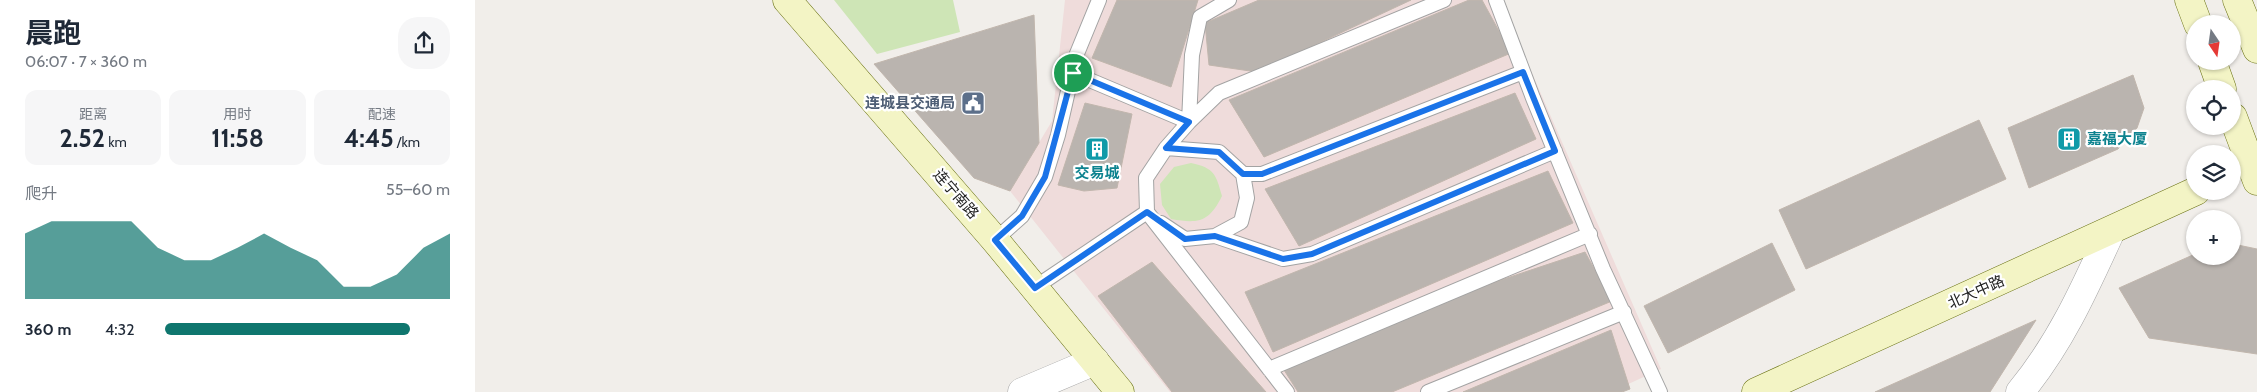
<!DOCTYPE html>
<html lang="zh">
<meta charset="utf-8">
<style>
:root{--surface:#fff;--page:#f6f6f7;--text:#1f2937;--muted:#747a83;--accent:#0f766e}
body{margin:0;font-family:Cabin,"Noto Sans SC",sans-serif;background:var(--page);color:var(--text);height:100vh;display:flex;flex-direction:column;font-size:19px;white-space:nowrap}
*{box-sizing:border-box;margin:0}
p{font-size:16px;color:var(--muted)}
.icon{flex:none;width:28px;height:28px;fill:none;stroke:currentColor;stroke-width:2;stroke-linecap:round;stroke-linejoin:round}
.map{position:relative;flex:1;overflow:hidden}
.drawer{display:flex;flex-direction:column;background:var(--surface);width:475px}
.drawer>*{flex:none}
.needle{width:32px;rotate:167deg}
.controls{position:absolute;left:1711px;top:15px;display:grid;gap:10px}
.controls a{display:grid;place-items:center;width:55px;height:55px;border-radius:50%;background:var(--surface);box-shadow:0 1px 4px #0004;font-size:25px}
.pin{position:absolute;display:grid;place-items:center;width:42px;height:42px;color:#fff;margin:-21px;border:2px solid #fff;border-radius:50%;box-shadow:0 1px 5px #0007}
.round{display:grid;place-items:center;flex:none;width:52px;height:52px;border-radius:20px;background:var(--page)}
.headline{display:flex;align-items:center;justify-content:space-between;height:85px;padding:0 25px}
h1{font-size:28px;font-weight:700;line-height:38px}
.figures{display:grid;grid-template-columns:repeat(3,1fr);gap:8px;height:85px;padding:5px 25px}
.figures div{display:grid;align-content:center;border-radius:12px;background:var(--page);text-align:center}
.figures b{font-size:25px;font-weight:700}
.figures small{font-size:14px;font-weight:400}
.figures p{font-size:14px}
.chart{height:140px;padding:10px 25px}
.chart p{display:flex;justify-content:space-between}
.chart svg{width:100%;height:90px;margin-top:5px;fill:var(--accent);opacity:.7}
ul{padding:0 25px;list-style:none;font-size:16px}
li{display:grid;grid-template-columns:80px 60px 1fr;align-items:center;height:38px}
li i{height:12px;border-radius:6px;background:var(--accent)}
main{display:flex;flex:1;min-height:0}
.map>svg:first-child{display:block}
.commercial{fill:#efdcdb}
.grass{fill:#cee5b6}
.building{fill:#bab4af;stroke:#c1b6ad}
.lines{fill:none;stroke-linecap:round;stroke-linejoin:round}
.lane-casing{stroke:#a3a3a3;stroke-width:16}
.street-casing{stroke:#a3a3a3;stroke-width:29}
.secondary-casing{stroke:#687011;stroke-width:29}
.lane{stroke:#fff;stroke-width:14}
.street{stroke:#fff;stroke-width:28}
.secondary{stroke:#f3f4c5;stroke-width:28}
.route-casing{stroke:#fff;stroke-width:10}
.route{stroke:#1a73e8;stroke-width:6}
.labels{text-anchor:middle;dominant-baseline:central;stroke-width:4.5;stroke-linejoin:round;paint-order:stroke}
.service-label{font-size:15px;font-weight:bold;fill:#4e5e75;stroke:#fff;text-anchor:end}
.culture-label{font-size:15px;font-weight:bold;fill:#0d838f;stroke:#fff;text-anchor:start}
.street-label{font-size:15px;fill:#222;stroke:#fff}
</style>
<main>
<section class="drawer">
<div class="headline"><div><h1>晨跑</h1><p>06:07 · 7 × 360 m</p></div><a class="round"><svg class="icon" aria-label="share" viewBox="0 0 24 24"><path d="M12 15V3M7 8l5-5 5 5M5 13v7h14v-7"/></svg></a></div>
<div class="figures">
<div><p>距离</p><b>2.52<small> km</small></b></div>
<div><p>用时</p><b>11:58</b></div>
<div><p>配速</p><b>4:45<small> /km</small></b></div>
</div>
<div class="chart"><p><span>爬升</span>55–60 m</p>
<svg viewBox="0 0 160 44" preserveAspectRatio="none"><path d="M0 44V12L10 6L20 6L30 6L40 6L50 19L60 25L70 25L80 19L90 12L100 19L110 25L120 38L130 38L140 32L150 19L160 12V44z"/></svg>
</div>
<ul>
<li><b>360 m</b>4:32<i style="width:86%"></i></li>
</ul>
</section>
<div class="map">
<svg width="1782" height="392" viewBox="0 0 1782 392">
<rect width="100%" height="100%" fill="#f1eeea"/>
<path class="commercial" d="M590 0H1025L1186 369 1136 392H695L535 191 577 121Z"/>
<path class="grass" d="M359 0H478L485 32 402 54Z
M716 163C740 168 741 175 747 196 734 222 724 224 696 219L687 205 685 184 699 167Z"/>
<path class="building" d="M642 0H723L696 87 617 58Z
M784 0H936L782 72 734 65 730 23Z
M994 0H1007L1036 53 789 157 754 100Z
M559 15 564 143 535 191 499 178 399 64Z
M1658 75 1669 108 1662 128 1643 149 1554 188 1533 128Z
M1040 93 1061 139 824 246 790 189Z
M610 103 657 114 642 188 609 191 583 185Z
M1504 120 1531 179 1331 269 1304 210Z
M1073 171 1098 223 798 352 770 292Z
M1297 243 1320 290 1193 353 1169 306Z
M1758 244 1782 249V354L1674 338 1644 288 1720 254V256H1758Z
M1110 252 1137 301 917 392H823L809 370 916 322 1026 280Z
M677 262 791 392H697L623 296Z
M1561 320 1515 392H1400Z
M1136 330 1155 389 1147 392H988Z"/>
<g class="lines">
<g class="lane-casing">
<path id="lane" d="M1021 0 1058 98 1128 269 1185 392
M598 73 714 122 744 93 969 0
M691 148 744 152 768 174H787L1048 72
M672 212 812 392
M686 223 710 239 740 236 766 222 772 198 768 174
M740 236 808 259 837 254 1080 151
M520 240 547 216 570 177 583 135 601 56 624 0
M559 288 672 212 671 178 691 148 714 122 717 55 725 17 754 0
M794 369 1115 234
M953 392 1149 312"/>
</g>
<g class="street-casing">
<path id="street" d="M547 392 620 361
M1545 392C1585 344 1610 288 1636 231"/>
</g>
<g class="secondary-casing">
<path id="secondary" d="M312 0 520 240 645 392
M1714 0 1723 24
M1762 0 1782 49
M1737 61 1747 89
M1758 117 1782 181
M1281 392 1721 191"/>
</g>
<use href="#lane" class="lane"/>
<use href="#street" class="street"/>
<use href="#secondary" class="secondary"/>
</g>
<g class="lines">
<g class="route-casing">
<path id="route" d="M1048 72 1080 151 837 254 808 259 740 236 710 239 672 212 560 288 520 240 547 216 570 177 598 73 714 122 691 148 744 152 768 174H787Z"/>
</g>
<use href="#route" class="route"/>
</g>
<defs>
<g id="civic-square" transform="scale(1.25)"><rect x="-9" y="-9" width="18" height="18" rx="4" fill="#5c6f8a" stroke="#fff"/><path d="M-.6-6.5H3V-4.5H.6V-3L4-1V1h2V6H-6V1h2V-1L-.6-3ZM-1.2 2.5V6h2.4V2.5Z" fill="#fff"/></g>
<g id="building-square" transform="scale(1.25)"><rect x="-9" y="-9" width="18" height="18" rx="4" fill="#0f9aa8" stroke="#fff"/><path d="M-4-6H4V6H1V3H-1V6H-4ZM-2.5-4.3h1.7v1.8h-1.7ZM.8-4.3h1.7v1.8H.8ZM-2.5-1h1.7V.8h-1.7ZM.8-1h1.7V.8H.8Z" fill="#fff"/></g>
</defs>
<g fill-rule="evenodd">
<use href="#civic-square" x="498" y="103"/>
<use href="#building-square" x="1594" y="139"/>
<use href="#building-square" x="622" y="149"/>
</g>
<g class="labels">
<g class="service-label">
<text x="480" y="103">连城县交通局</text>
</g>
<g class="culture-label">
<text x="1612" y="139">嘉福大厦</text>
<text x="622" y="173" text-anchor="middle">交易城</text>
</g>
<g class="street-label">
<text transform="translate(481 194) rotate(49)">连宁南路</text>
<text transform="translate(1501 292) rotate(-24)">北大中路</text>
</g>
</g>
</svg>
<div class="controls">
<a><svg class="needle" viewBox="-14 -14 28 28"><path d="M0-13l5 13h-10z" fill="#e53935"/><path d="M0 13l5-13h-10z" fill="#747a83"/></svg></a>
<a><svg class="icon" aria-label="locate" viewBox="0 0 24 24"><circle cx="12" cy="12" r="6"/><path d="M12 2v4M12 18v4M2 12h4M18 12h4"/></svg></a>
<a><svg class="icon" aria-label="layers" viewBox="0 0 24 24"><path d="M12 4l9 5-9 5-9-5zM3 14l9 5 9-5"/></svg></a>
<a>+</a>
</div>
<div class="pin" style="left:598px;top:73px;background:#1e9e55"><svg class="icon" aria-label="arrive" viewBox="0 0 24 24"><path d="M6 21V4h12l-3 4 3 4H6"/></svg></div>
</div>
</main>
